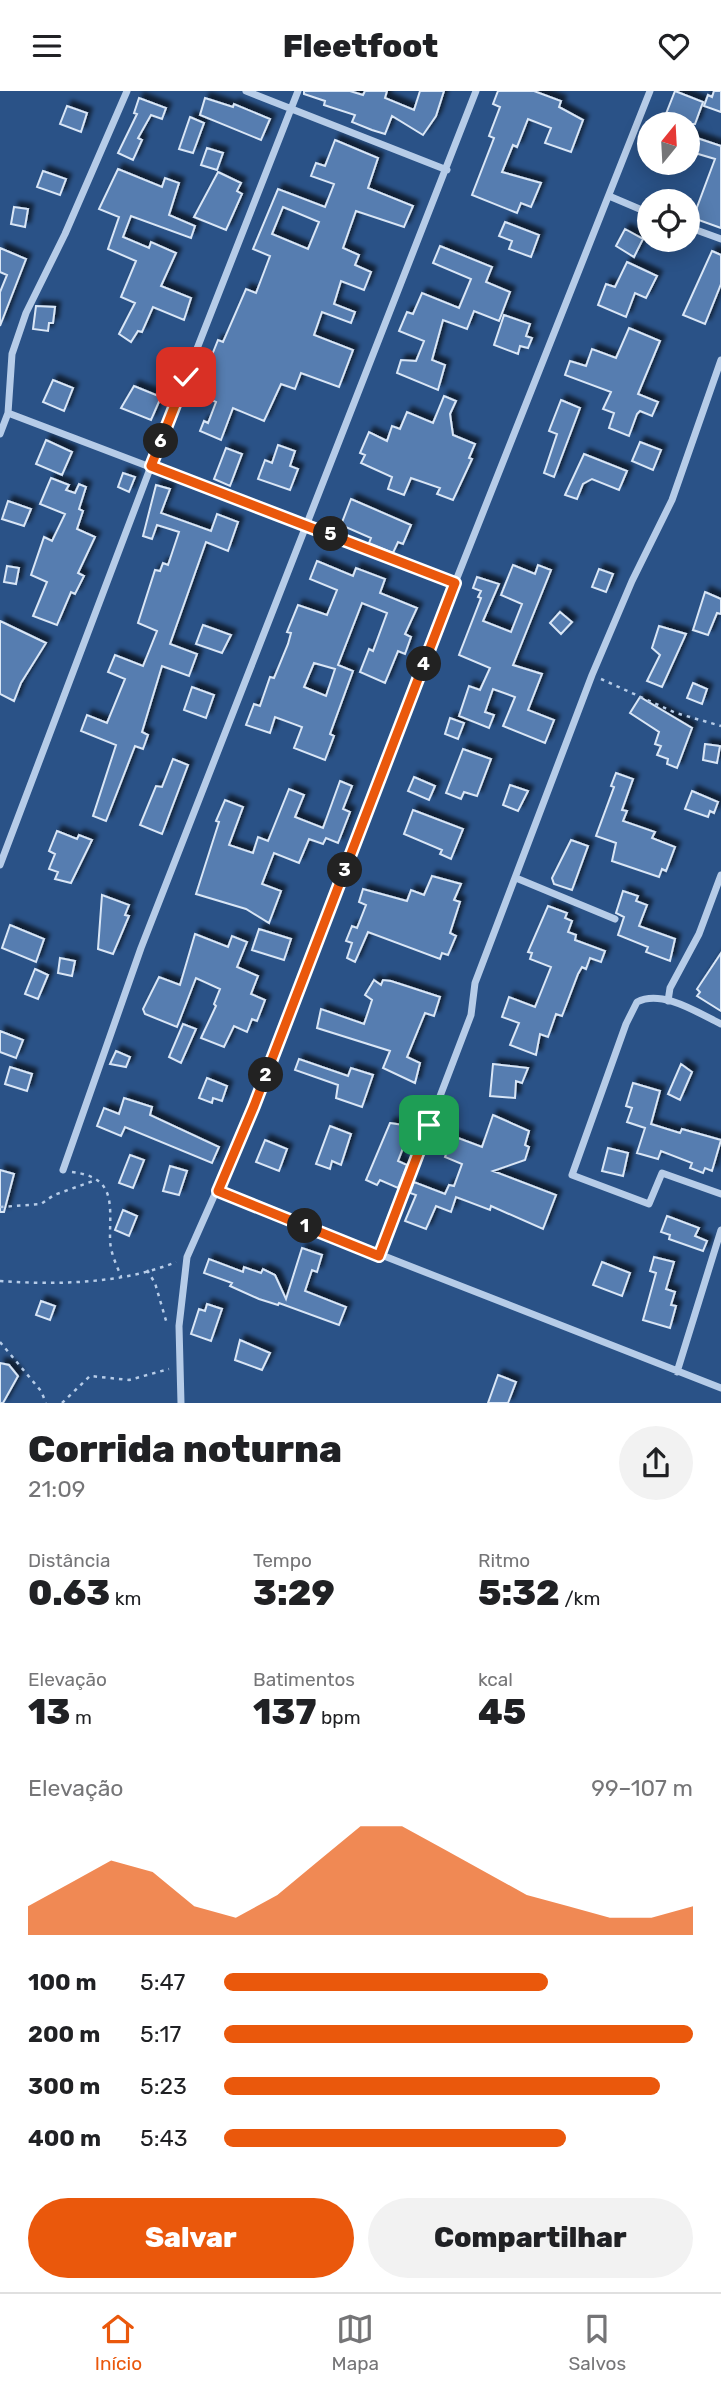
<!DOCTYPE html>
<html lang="pt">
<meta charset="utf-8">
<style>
:root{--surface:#fff;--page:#f2f2f2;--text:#202124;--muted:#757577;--line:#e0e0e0;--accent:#ea580c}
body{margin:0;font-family:Rubik,sans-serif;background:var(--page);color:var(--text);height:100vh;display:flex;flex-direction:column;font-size:26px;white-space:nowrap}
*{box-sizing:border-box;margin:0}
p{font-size:23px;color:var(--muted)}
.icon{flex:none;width:38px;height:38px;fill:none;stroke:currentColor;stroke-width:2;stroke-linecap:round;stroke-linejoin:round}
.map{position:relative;height:1312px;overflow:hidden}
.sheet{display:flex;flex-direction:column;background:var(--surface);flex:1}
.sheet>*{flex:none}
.needle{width:46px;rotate:18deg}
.buttons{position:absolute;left:637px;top:21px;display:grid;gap:14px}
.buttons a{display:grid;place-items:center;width:63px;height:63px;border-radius:50%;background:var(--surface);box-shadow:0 4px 18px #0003;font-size:35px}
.pin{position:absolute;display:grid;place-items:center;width:60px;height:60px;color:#fff;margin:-30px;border-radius:14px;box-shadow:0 4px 10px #0006}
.km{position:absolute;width:35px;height:35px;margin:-18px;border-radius:50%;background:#222;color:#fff;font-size:19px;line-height:35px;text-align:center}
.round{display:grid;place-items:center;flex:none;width:74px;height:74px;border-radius:37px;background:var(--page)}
.head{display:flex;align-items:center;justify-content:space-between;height:119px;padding:0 28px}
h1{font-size:38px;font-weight:800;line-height:52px}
.stats{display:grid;grid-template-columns:repeat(3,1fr);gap:10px;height:119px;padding:7px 28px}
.stats div{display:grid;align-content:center}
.stats b{font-size:35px;font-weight:800}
.stats small{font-size:19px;font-weight:400}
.stats p{font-size:19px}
.chart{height:196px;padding:14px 28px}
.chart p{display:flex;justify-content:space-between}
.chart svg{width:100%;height:126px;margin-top:7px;fill:var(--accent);opacity:.7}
.primary-button{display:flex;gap:14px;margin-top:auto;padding:14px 28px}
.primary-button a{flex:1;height:80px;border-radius:42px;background:var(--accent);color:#fff;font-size:28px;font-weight:800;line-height:80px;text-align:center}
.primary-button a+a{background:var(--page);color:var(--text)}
ul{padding:0 28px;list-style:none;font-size:23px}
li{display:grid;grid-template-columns:112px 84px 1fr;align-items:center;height:52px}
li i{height:18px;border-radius:9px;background:var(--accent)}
header{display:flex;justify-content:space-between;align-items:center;height:91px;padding:0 28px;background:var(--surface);font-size:32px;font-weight:800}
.tab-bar{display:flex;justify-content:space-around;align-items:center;height:98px;border-top:2px solid var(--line);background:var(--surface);font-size:19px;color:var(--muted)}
.tab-bar a{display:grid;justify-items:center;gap:4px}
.tab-bar .selected{color:var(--accent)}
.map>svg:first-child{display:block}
.building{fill:#567db0;stroke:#d9e6f6;stroke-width:2;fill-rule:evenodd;filter:url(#shadow)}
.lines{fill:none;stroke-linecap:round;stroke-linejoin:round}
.path{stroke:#b6cce8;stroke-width:2.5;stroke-dasharray:3.5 5;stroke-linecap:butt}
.street{stroke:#b6cce8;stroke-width:7}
.route-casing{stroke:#fff;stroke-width:14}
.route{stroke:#ea580c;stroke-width:9}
</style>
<header><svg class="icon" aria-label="menu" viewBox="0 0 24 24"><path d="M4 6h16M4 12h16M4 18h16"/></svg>Fleetfoot<svg class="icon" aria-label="heart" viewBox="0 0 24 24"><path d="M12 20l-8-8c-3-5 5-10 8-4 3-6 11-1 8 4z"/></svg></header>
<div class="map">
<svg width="721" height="1312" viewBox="0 0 721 1312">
<defs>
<filter id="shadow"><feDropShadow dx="5" dy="-5" stdDeviation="2" flood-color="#0009"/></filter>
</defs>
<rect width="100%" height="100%" fill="#2a5287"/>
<path class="building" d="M304 0H350L363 4 365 0H387L385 7 414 19 420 0H444L436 25 423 44 392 25 385 43 372 39 352 31 355 24 324 14 325 10 304 3Z
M498 0H534L561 10 559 16 583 29 571 61 545 52 551 37 528 28 517 56 513 54 502 81 541 92 531 116 521 112 517 122 472 104 494 47 489 45 500 16 493 13Z
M675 0 703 11 695 33H662Z
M714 0H721V21L704 15 708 4 712 6Z
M139 7 166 17 162 28 151 24 138 47 142 49 133 69 118 62 137 23 134 22Z
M205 7 233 16 234 13 270 28 261 49 200 24Z
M67 15 87 22 81 41 60 33Z
M190 26 204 32 193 62 179 58Z
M688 44 721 55V137L693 127 715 68 688 60Z
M335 49 378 67 368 97 413 115 404 136 356 120 343 157 359 164 355 174 371 181 364 199 341 190 334 213 355 221 351 232 322 221 314 244 353 259 339 296 301 282 295 298 281 293 264 330 233 317 221 349 200 340 204 330 208 332 216 311 203 305 212 282 206 279 218 249 223 251 246 198 256 202 270 165 253 158 278 98 325 116 334 93 311 85 316 72 325 75ZM283 116 319 131 308 158 272 143Z
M207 57 223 62 217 79 201 74Z
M118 78 162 96 165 87 179 92 169 124 195 135 191 147 131 125 123 146 149 157 151 151 176 162 161 195 191 207 184 229 153 216 142 241 138 240 131 251 119 243 135 212 121 206 136 170 108 158 119 126 99 118Z
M43 80 66 88 60 104 37 96Z
M218 81 241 92 237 100 242 103 226 139 194 126Z
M14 116 28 118 25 136 11 133Z
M505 131 539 144 531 166 509 158 512 150 499 145Z
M625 138 643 148 634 166 616 155Z
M440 155 492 176 486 191 510 201 499 230 474 220 467 238 443 229 432 269 445 274 438 299 397 282 401 269 416 270 424 250 399 240 407 221 413 223 422 202 459 217 471 188 433 172Z
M0 157 26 168 0 235V201L7 184 0 181Z
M712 160 721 164V193L705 233 683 224Z
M627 171 657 185 646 207 635 202 626 226 598 214 606 193 615 196Z
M36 215 55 216 53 232H49L48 240 33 238Z
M504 224 530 233 526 245 532 247 528 257 520 255 518 263 494 254Z
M629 237 660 250 638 303 658 311 652 325 640 320 637 323 629 345 609 337 614 322 603 318 611 301 565 284 570 270 586 275 592 258 616 267Z
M53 289 73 297 64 320 43 311Z
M134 295 161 306 151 329 121 317Z
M444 305 456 310 450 323 453 344 475 353 469 367 472 368 453 409 437 403 440 397 411 387 404 404 388 398 392 386 361 372 365 364 360 362 369 341 387 350 392 335 400 338 407 321 433 332Z
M561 309 580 317 554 386 544 382 557 343 549 340Z
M46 349 72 361 62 384 36 373Z
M640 351 661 359 653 379 632 370Z
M278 354 295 360 290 375 298 378 290 399 258 388 265 369 272 372Z
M226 357 242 363 230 395 214 388Z
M584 363 627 380 619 399 592 388 583 393 577 408 565 404Z
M123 382 135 386 129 401 118 396Z
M51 387 69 394 66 399 75 402 79 393 86 396 79 418 83 420 77 438 95 446 78 482 84 485 75 503 71 501 57 534 33 525 47 491 31 484 44 446 52 450 65 423 40 413Z
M156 394 170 398 161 422 211 440 217 423 238 431 228 460 206 451 170 553 197 563 189 585 162 575 142 641 148 644 143 658 135 655 106 730 93 725 116 654 81 640 87 624 107 632 125 588 108 581 115 564 143 575 157 540 138 532 155 479 160 480 163 472 168 474 179 441 157 434 152 448 143 445Z
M351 408 411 434 403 453 398 451 393 462 369 452 371 447 341 434Z
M8 410 31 418 24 435 2 428Z
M317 470 353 485 356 477 385 488 380 502 417 517 405 543 411 546 405 563 398 560 385 592 360 581 369 558 373 560 387 522 362 512 338 574 353 580 330 643 334 645 325 669 294 657 302 636 275 626 270 642 246 634 254 613 260 615 270 586 274 587 288 553 291 542 287 541 298 514 327 524 337 499 310 488ZM314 572 335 578 326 605 304 596Z
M513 474 535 483 538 474 551 479 513 574 542 583 528 619 554 629 545 652 503 635 515 606 493 598 485 621 494 624 489 637 459 625 469 595 480 599 490 577 459 564 481 507 478 506 481 500 473 497 477 486 499 493 483 530 511 541 522 513 501 504Z
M7 475 19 477 16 493 4 491Z
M599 478 613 483 606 501 592 496Z
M705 501 721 508V523L717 522 708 544 693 539Z
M560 521 572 531 561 543 550 532Z
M0 530 46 552 21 592 14 610 0 603Z
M203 534 231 544 222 562 196 553Z
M659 535 686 543 662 596 647 590 660 564 652 557Z
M693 592 707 598 702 613 687 607Z
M192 596 214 604 206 627 184 619Z
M640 606 692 637 677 677 667 673 668 668 657 664 661 655 655 653 659 641 630 622Z
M450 627 464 632 458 648 445 643Z
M705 653 720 655 717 672 703 669Z
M463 658 491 668 477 705 464 701 461 708 446 702Z
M173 668 188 674 162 743 140 734 156 695 162 696Z
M616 682 633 688 622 719 627 720 623 730 655 741 652 747 675 756 666 780 662 778 659 786 612 770 616 752 596 745 614 696 611 695Z
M414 686 435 695 429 709 408 700Z
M340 690 352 695 343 718 350 721 338 752 326 747 323 753 309 748 299 772 274 762 262 793 281 800 269 832 246 818 196 803 219 731 216 730 225 709 243 716 229 754 253 762 258 746 268 750 289 698 304 704 295 726 323 737Z
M510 694 528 700 518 720 503 714Z
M692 700 718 711 714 722 710 720 708 726 685 718Z
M413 719 463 738 451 768 440 763 442 759 404 743Z
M57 740 77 748 79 744 92 749 71 792 55 788 58 781 49 778 55 763 49 760Z
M571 749 588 755 572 799 554 793 552 787Z
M432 785 461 793 454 809 460 811 450 842 456 845 448 864 442 862 440 868 368 841 355 871 347 867 352 852 346 850 352 835 357 837 366 814 359 811 363 798 407 810 411 799 424 804Z
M623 800 638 805 636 810 647 814 639 835 675 848 670 870 646 861 648 856 618 844 624 826 616 822Z
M102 804 129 814 125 824 129 825 113 863 98 858Z
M548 815 567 822 565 827 572 830 568 841 576 844 575 849 605 860 601 871 590 867 586 878 582 876 578 883 562 925 556 923 548 946 540 943 536 964 510 954 519 932 502 926 509 906 535 916 551 876 530 868 532 862 528 861Z
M10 834 44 848 36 871 2 857Z
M259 838 291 848 284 869 252 859Z
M195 843 228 856 232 845 247 851 237 876 258 885 251 903 265 909 257 930 252 928 247 941 234 935 224 956 201 947 216 915 214 913 220 898 196 887 177 936 145 923 143 918 159 886 180 894Z
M721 862V920L697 905 700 901 697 898Z
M60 867 75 870 72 885 58 882Z
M35 878 48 884 38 908 25 903Z
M374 889 381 894 383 889 391 890 440 906 434 925 425 922 407 966 420 972 415 992 383 977 390 960 317 937 321 918 364 933 372 909 365 904Z
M183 933 196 938 181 972 169 966Z
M0 940 23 949 16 967 0 961Z
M116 960 130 966 126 976 110 973Z
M299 968 348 985 351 977 373 984 362 1016 336 1007 338 994 295 979Z
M493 973 528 977 522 992 516 990 515 1007 490 1005Z
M681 973 692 981 680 1009 668 1003Z
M10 976 32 983 27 1000 5 993Z
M207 987 227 995 222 1010 213 1007 212 1012 199 1007Z
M633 992 660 1000 651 1033 680 1042 682 1038 721 1049 712 1080 705 1077 703 1082 690 1077 692 1072 661 1060 658 1068 637 1062 645 1037 627 1031 632 1017 626 1015Z
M124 1007 152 1016 150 1024 219 1056 212 1072 125 1036 121 1045 97 1035 104 1017 119 1023Z
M493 1024 529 1040 525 1054 529 1056 525 1069 493 1080 556 1104 543 1138 491 1115 490 1119 456 1106 451 1121 436 1115 426 1138 405 1130 416 1104 410 1102 414 1091 445 1103 449 1094 454 1095 462 1073 445 1066 453 1045 482 1056Z
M390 1032 417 1036 415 1049 407 1047 398 1070 407 1074 398 1097 380 1089 377 1094 366 1089Z
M330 1035 351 1043 341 1074 332 1070 330 1078 316 1073Z
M265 1049 287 1058 279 1080 256 1071Z
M608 1057 628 1062 623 1085 602 1080Z
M130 1064 144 1069 133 1097 119 1092Z
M170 1075 187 1080 179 1104 163 1100Z
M0 1079 14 1083 4 1121H0Z
M123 1119 137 1125 129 1145 115 1139Z
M667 1125 699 1137 695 1145 707 1150 703 1160 669 1148 670 1144 661 1141Z
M302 1157 322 1164 317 1181 312 1179 305 1200 346 1216 339 1234 279 1212 278 1214 259 1208 230 1195 232 1192 204 1182 209 1168 243 1181 244 1176 261 1182 263 1178 275 1184 286 1208Z
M654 1166 674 1171 666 1198 675 1201 671 1214 676 1215 670 1237 643 1229 656 1182 650 1180Z
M602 1171 630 1182 622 1205 593 1194Z
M41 1210 55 1215 50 1229 36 1224Z
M207 1213 222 1218 211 1250 191 1243 199 1218 205 1220Z
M240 1249 270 1262 262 1279 235 1269Z
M0 1272 9 1274 18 1285 3 1312H0Z
M498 1284 516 1291 508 1312H488Z"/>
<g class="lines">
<path class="path" d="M601 588 676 622 721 635
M72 1081C116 1086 110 1113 110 1147 110 1161 116 1173 121 1185
M0 1116 41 1113 54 1104 96 1089
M147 1179 155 1192 167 1233
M0 1190C57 1194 122 1193 176 1171
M0 1251 41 1300 46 1312
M62 1312 90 1285 129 1289 169 1278"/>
<path class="street" d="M246 0 447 79
M609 105 649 122
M688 136 721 148
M8 322 455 492
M0 343 8 322 12 263 26 222 65 143 127 0
M0 774 151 375 298 0
M516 787 615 828
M668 910 670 897 699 843 721 784
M721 933C698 922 662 898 637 911L626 933 572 1084 649 1113 662 1082 721 1103
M63 1079 141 857 476 0
M218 1100 721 1297
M379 1165 471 924 475 892 592 584 632 490 672 409 721 269
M677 1281 721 1139
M181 1312 179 1235 187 1166 254 1015 455 492 650 0"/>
</g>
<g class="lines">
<g class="route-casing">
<path id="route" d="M186 286 151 375 455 492 254 1015 218 1100 379 1165 429 1034"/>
</g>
<use href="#route" class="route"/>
</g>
</svg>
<div class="buttons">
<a><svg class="needle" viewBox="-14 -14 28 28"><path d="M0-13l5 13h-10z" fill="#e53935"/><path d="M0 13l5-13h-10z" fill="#757577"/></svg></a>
<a><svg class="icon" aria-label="locate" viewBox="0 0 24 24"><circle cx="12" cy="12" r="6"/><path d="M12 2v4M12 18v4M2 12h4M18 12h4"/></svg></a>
</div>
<div class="pin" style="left:429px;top:1034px;background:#1e9e55"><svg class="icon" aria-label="arrive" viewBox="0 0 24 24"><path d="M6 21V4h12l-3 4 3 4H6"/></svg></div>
<div class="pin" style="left:186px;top:286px;background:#d93025"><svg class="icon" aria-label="check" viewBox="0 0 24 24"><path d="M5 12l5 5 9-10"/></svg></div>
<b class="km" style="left:305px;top:1135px">1</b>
<b class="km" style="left:266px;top:984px">2</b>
<b class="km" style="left:345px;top:779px">3</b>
<b class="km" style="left:424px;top:573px">4</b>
<b class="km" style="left:331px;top:443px">5</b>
<b class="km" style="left:161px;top:350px">6</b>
</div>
<section class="sheet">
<div class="head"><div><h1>Corrida noturna</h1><p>21:09</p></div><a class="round"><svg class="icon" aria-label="share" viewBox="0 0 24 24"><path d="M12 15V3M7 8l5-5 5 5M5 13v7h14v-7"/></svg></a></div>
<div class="stats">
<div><p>Distância</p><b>0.63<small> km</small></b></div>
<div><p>Tempo</p><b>3:29</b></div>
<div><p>Ritmo</p><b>5:32<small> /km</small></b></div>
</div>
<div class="stats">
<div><p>Elevação</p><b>13<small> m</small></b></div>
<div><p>Batimentos</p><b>137<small> bpm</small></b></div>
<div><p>kcal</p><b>45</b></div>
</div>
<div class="chart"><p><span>Elevação</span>99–107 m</p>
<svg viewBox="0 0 160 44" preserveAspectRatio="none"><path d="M0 44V34L10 26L20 18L30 22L40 34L50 38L60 30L70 18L80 6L90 6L100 14L110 22L120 30L130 34L140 38L150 38L160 34V44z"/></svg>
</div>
<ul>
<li><b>100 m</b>5:47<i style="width:69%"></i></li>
<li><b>200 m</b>5:17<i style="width:100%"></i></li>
<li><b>300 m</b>5:23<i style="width:93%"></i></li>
<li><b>400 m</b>5:43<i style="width:73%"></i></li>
</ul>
<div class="primary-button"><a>Salvar</a><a>Compartilhar</a></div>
</section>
<nav class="tab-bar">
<a class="selected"><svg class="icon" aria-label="home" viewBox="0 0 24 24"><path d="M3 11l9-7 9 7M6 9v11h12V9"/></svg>Início</a>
<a><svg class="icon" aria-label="map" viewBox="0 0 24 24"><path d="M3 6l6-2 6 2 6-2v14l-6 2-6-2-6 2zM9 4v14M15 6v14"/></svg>Mapa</a>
<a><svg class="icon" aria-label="saved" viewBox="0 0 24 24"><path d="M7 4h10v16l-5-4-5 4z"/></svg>Salvos</a>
</nav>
